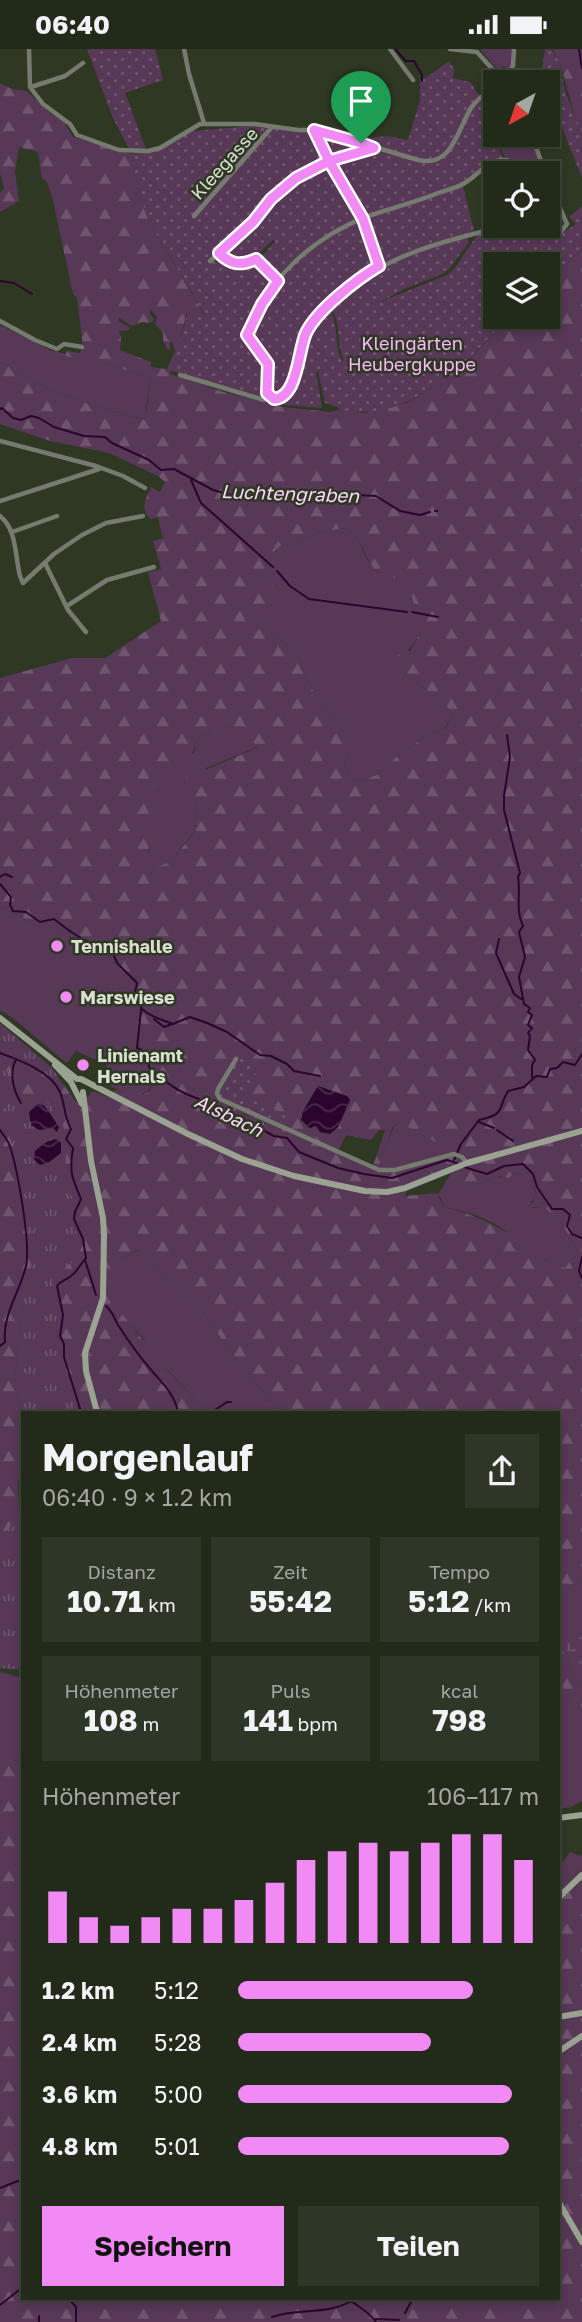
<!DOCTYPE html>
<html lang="de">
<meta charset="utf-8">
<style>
:root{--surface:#222a1a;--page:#2e3627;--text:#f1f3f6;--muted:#a2a7a2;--line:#3f4639;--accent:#f18af4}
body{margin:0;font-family:"Golos Text",sans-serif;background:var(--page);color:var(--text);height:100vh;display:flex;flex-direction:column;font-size:26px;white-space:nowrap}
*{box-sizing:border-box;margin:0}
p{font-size:23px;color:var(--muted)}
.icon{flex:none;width:38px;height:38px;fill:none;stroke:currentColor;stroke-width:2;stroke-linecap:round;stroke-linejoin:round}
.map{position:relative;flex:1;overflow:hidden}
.drawer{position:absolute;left:21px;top:1362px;width:539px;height:889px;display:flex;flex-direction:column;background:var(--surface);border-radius:0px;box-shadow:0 4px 10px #0003,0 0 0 2px var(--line)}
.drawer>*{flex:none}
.needle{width:46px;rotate:220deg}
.fabs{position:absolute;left:483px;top:21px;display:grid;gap:14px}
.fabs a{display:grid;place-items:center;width:77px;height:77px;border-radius:0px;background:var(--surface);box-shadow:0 4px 10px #0003,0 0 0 2px var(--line);font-size:35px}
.pin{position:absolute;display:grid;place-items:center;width:60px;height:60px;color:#fff;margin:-72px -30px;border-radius:50% 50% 50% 0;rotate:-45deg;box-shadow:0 0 7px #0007}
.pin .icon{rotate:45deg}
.round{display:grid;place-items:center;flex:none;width:74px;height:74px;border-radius:0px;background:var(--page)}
.head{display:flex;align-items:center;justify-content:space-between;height:119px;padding:0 21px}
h1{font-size:38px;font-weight:700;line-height:52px}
.metrics{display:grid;grid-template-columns:repeat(3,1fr);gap:10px;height:119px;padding:7px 21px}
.metrics div{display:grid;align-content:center;border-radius:0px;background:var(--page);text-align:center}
.metrics b{font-size:30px;font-weight:700}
.metrics small{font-size:19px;font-weight:400}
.metrics p{font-size:19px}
.chart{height:196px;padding:14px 21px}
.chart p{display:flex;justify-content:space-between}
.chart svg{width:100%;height:126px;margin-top:7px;stroke:var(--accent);stroke-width:6}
.action{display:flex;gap:14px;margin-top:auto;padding:14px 21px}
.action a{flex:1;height:80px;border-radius:0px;background:var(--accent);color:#111;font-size:28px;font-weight:700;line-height:80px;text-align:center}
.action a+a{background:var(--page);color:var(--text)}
ul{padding:0 21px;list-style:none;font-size:23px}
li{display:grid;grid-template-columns:112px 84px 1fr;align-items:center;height:52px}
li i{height:18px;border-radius:9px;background:var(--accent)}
.status{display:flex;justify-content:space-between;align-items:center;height:49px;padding:0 35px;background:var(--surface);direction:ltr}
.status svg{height:19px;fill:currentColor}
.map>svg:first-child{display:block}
.grass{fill:#573857}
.forest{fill:url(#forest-firs);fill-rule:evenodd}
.wetland{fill:url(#wetland-marsh)}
.park{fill:url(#park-tufts)}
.garden{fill:url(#garden-dots);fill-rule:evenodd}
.water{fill:url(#water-waves)}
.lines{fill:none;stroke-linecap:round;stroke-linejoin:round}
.stream{stroke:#2c052e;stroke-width:2}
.minor{stroke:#767b70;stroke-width:4.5}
.secondary{stroke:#9aa392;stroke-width:6}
.route-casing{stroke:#fff;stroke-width:14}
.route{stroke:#f18af4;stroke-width:9}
.poi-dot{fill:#f18af4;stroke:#2e3823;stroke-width:2.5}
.labels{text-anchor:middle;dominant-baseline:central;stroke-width:5;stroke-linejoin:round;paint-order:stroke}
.street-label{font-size:18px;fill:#d9e0d2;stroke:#2e3823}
.park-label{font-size:18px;fill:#fbb7fb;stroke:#2e3823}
.poi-label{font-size:18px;font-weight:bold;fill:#d9e0d2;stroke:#2e3823;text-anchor:start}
.water-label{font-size:19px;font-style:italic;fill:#fed5fe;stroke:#2e3823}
</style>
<div class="status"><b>06:40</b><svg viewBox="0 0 49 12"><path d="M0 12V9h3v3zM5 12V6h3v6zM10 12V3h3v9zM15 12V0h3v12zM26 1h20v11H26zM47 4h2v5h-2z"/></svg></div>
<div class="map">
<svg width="582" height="2273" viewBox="0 0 582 2273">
<defs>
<pattern id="forest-firs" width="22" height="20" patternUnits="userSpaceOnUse" patternTransform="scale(1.75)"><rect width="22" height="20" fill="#573857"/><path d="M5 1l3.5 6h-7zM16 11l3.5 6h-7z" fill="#6f546e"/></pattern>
<pattern id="wetland-marsh" width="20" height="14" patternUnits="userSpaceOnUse" patternTransform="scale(1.75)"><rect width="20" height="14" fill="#573857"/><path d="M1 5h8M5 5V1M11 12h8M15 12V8" fill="none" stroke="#6f546e"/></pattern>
<pattern id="park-tufts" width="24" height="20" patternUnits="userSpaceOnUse" patternTransform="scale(1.75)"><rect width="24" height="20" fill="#573857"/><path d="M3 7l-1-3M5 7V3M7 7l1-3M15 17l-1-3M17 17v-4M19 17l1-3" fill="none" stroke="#6f546e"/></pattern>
<pattern id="garden-dots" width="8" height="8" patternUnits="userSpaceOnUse" patternTransform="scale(1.75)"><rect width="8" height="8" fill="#573857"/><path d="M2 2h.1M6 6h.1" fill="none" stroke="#6f546e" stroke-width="1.8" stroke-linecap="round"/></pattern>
<pattern id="water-waves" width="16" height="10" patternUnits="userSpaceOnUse" patternTransform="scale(1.75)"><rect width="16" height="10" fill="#2c052e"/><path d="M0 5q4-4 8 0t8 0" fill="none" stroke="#4a294b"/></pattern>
</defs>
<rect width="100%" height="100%" fill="#2e3823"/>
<path class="grass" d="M480 0H513L512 15 509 22 504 17 498 22Z
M501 86H530L539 113C529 122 517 114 506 110L495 88Z
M0 276 50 301 106 315 151 329 146 358V371L97 358 48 340 0 313Z
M346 479C364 488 361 509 375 519 391 530 407 525 424 531V555L429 561C421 580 417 598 398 608L410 610 412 616 399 620 446 656 453 667 445 679 431 684 397 707 379 725 361 732 352 729 344 714 351 702 353 683 324 659 308 633 295 602 277 589 257 560 273 556 272 532 263 520 280 497 291 496 320 483Z
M233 677 260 697 206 719 195 750 196 781 170 813 151 820 144 811 150 799 142 752 160 741 166 720 194 703 198 689 209 684 216 678Z
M0 857 41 878H51L76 893 108 899C110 904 112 911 115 915 119 920 128 923 132 929 135 934 132 997 131 1007L143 1010 142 1025 152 1032C151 1058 110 1038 98 1031L107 1016 76 1002 68 1013H65L14 970 0 961Z
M400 1074 447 1098 448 1104 399 1118H378L394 1077Z
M515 1124 520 1126 525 1135 531 1131 537 1146 531 1153 532 1159H545L561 1173 577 1201 565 1219C548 1213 531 1205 516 1194 512 1191 509 1186 505 1182 488 1168 464 1162 444 1158L440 1148 437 1146 450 1133 475 1137 497 1127 501 1129Z
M140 1201 150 1213 198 1256 236 1311 281 1363H214L198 1353 149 1301 143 1289 122 1266 117 1253V1211Z
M582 1530V1636L578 1635 558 1592V1548Z
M0 1623 23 1629V1708C16 1712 8 1715 0 1712Z
M558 1630 568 1647 582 1659V1752L571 1758 558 1760Z
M570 1803 580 1807 582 1805V1821L577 1823 558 1842V1819Z"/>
<path class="forest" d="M553 0H582V85C569 58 567 26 553 0Z
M0 34 12 40 27 42 51 65 63 71 73 88 131 105 139 144 148 170 206 269 187 264 170 325 224 343 284 358 330 363 339 361 368 364 367 361 407 354 447 330 466 315 508 268H548V232L582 200V1530L558 1548V1363H281L236 1311 198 1256 150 1213 139 1201 117 1211V1252L122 1265 169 1323 198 1353 212 1360 214 1363H48L23 1251 14 1336 23 1363 21 1409 23 1426 17 1423C19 1444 22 1474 0 1488V974L51 1018 76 1053 86 1050 92 1042 111 1049 115 1041 143 1045 149 1043 153 1035 149 1028 142 1025 143 1010 131 1007C131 997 135 934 132 930 128 924 119 920 115 915 112 911 110 904 108 899L76 893 51 878H41L0 857V629L72 609H105L161 572 148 523 161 520 153 492 163 489 158 468 151 470C139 461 146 450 151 438L160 443 165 433 158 427 109 404 50 392 0 375V313L48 340 97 358 145 371 151 329 106 315 65 307 67 302 79 304 83 298 77 249 73 245 52 147 47 133 42 129 38 103 19 98 15 123 19 152 0 163V144L4 140 0 124ZM151 261 157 268 155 275 163 284V291L167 300 170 301V294L172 293 175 302 167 320 151 318V313L120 301 121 288 119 282 129 281 130 279 119 272V269L132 277 142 273 151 274 154 270 149 263ZM346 479C366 489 364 519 384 527 397 531 410 526 423 531L424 539H416L411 544 415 559 424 555 429 561 426 568 416 563 412 567 411 575 420 584 410 602 402 601 397 609 410 610 412 616H399V620L446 656 453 667 446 679 431 684 397 707 379 725 361 732 352 729 344 714 351 702H361L365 687 353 683 324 659 308 633 295 602 277 589 258 561 273 556 277 552 272 532 264 520 273 513 275 502 280 497 291 496 320 483ZM233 677 259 698 184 730 195 750 196 782 170 813 151 820 145 811C153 793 155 768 143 752 158 742 167 740 166 720 185 715 193 707 198 689 215 682 213 678 233 677ZM318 1037 347 1047 350 1051 338 1078 330 1085 315 1077 310 1079 306 1077 303 1062ZM248 1038 244 1048 291 1068 284 1085 234 1061ZM400 1074 446 1098 447 1104 399 1118H379L393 1077ZM379 1081H385L372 1120 337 1105 346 1086 371 1091ZM451 1124 439 1144 404 1147 407 1142ZM514 1124 519 1125 520 1133 524 1136 531 1131 537 1145 530 1158 545 1159 561 1173 577 1201 565 1219 545 1211 515 1194 516 1190C493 1174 470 1164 444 1158L438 1147 450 1134 454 1139 475 1137 497 1127 509 1129Z
M558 1592 578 1635 582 1636V1659C556 1645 558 1618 558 1592Z
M23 1708V2249H558V1842L577 1823 582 1821V2273H0V1712H16Z"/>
<path class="wetland" d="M582 1587V1630L561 1588Z"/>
<path class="park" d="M0 974 58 1026 57 1035 33 1016 3 1003C6 1022 10 1038 21 1054L44 1049C63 1072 71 1083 65 1115L80 1209 68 1216 52 1234 76 1363H23L14 1336 23 1251 33 1211 0 1032Z
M15 1422 23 1426V1621L0 1619V1488C17 1477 21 1450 19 1431L13 1427Z"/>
<path class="garden" d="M87 0H155L163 31 125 44 146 100H129L112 67Z
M545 0H551L559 12 566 45 582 85V129L548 42V33H544L541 28Z
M449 12 454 20 453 29 470 33 495 70V86H498L493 88 504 110 486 115 462 133 474 182 466 185 469 193 449 220 442 225 404 240 380 253 447 226 454 220 478 185 513 177H533L558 187 576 175 569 168 582 157V200L548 232V215H495V268H508L449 332 447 330C404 356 388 367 339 361L338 358 325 354 318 322 316 323 322 359 284 356 280 348 274 349 271 347 272 326 270 312 249 285 266 251 289 222 287 219 277 229 259 211 275 192 274 190 253 210 275 232C268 242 242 279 246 290 249 300 262 305 265 317 268 327 265 339 266 349L236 343 170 321 188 264 206 268 148 170 139 144 131 105 157 101 192 82 252 77 319 83 358 95 360 90 388 87 408 91 420 51V31L427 28ZM328 255C343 272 335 292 344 311L342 312C333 295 340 275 329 260L310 280 299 317H295C299 287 308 276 328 255Z
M239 1003 260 1015 245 1048 292 1068 284 1086 253 1072 247 1066 210 1053Z"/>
<path class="water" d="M318 1037 347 1047 350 1051 338 1078 330 1085 320 1083 316 1077 310 1079 301 1071 303 1062Z
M38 1055 45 1057 59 1078 57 1083 53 1079 39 1081 31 1076 29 1063Z
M56 1090 61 1094V1104L48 1114 40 1116 34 1111 35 1102 46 1093Z"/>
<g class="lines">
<path class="stream" d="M395 0 406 12H414L422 26V32
M579 0 582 19
M0 232 14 234 32 245
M0 360 2 359 13 369 21 371 31 367 39 369 54 378 84 387 105 388 112 394 149 411 161 421 174 420 213 441 231 446 269 440 279 442 376 447 400 462 420 466 430 463
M191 431 201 454 273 518
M435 462H437
M277 522 290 537 309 550 407 563
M412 563 438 568
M507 686 510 708 504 747V761L520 824 518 828C521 844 515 861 523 877L519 883 525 908 519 928 524 955 530 959 528 963 532 966 528 976 532 979 528 984 530 987 528 1001 535 1011 532 1016V1028
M0 828 5 825 12 828
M0 835 11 848 10 856 13 862 26 863 40 873 54 870C67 880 78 889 93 895 99 897 104 895 110 897L117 914 137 934 134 948 142 952 137 999 149 1004V1018C168 1035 176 1042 199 1050L202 1058 243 1068 250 1081 261 1080 274 1087 287 1089 299 1103 338 1119 364 1125 392 1129 447 1111 459 1115
M499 890 496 904 514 945 521 950 523 949
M142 960C152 969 161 970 173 975L190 968 207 974 227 983 260 1006 271 1007 287 1015 294 1022 320 1027
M154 970 164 978 172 975
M0 1004C19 1011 51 1022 60 1043 65 1055 64 1068 71 1080L66 1090 73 1099C69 1123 72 1129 81 1150L75 1163 74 1170 83 1190 86 1209C81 1214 77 1223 71 1227 65 1232 61 1231 57 1237L63 1266 60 1287 64 1295V1308L81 1363
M16 1010C9 1024 13 1041 21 1054
M479 1073 494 1079
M0 1081C3 1086 7 1090 9 1095 17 1116 31 1195 26 1217 20 1243 2 1266 5 1293L0 1297
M497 1081 513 1092
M454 1111 461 1095 479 1071C506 1065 497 1061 508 1042L524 1038 536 1027 547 1028 550 1020 557 1019 563 1013 575 1016 582 1005
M464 1118 487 1125 504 1117 523 1115 533 1125 537 1138 552 1160H563L570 1166 567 1177 572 1185 582 1189
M582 1208 579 1222 582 1229
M85 1211 96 1246
M106 1257C115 1265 114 1271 120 1279 129 1293 140 1308 152 1322 164 1336 174 1345 178 1363
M212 1363 227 1353H231
M0 2139 23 2130
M68 2249 76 2258V2273
M84 2249 110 2250
M348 2249C357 2258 369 2262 376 2273
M41 2252 44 2249
M0 2256 23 2238
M405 2264 413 2249
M272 2268C298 2259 328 2266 351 2252
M376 2270 399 2271
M39 2273V2267"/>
<path class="minor" d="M29 0 30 38 43 55 70 75 77 86 119 101 148 102 160 99 200 75H255L298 81H318L418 111C452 119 457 82 471 59 477 50 486 44 495 37
M184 0 189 25 204 74
M390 0 413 31
M450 0 477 3 504 33
M501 33 513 17 514 0
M31 38 65 27 83 14
M314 81 329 112 363 170 379 217
M532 86 545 124
M194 167 272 78
M537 177 559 185 567 175 548 131
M219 204C231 216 241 217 256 210L278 232
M210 212 247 179 271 150 296 129 329 112 373 99
M0 272 35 291 57 300 64 295 82 298
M180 326 264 351 269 348 280 350C301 331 294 304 307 281 314 271 324 262 332 254 380 207 442 192 506 177
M269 348 268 315 247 286C266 231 312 189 366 168 390 159 414 154 438 144 446 141 456 139 463 135 478 127 486 111 505 111 514 112 521 118 530 120L541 113
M0 392 96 417 123 427 145 439
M0 452 99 420
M0 467C17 480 15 508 20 527L23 534 54 505 82 486 106 474 143 467
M12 483 57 467
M45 514 68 561 86 583
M67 557 107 531 154 518
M236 1010 218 1040 217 1045 220 1050 379 1121H395L454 1105 462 1108 467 1114"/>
<path class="secondary" d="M0 969 77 1030H81L188 1085 242 1110 294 1127 365 1142 387 1143 405 1139 467 1114 582 1082
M55 1016 71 1033 82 1055
M83 1043 91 1112 103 1169 104 1186 103 1249 85 1304 86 1322 97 1363
M558 1769 582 1766
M558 1849 582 1826
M558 1968 582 1964
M558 2003 582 1987
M558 2152 582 2193"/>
</g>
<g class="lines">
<g class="route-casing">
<path id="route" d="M361 94 374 99 329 112 296 129 271 150 253 173 219 204C231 216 241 217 256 210L278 232 262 255 247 286 268 315 267 344 274 350C298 349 298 301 306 284 317 261 357 230 379 217L363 170 329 112 314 81 361 94"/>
</g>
<use href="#route" class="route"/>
</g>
<g class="poi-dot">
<circle cx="57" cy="897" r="7"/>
<circle cx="66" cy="948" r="7"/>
<circle cx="83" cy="1016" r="7"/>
</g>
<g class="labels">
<g class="street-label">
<text transform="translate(224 114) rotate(-48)">Kleegasse</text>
</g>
<g class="park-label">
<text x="412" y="294">Kleingärten<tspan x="412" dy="21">Heubergkuppe</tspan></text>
</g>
<g class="poi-label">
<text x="71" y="897">Tennishalle</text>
<text x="80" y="948">Marswiese</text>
<text x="97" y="1006">Linienamt<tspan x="97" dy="21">Hernals</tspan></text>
</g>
<g class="water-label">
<text transform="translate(290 444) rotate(2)">Luchtengraben</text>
<text transform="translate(229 1066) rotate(26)">Alsbach</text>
</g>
</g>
</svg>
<div class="fabs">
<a><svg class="needle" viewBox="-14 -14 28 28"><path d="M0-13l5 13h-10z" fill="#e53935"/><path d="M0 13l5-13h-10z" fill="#a2a7a2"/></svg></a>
<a><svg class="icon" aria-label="locate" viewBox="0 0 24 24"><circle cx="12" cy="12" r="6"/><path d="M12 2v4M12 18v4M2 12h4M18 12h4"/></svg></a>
<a><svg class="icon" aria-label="layers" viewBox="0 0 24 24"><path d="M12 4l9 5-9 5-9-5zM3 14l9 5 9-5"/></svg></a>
</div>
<div class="pin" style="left:361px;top:94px;background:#1e9e55"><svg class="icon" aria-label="arrive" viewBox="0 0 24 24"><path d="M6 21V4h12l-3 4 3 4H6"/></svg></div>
<section class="drawer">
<div class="head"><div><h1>Morgenlauf</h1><p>06:40 · 9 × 1.2 km</p></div><a class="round"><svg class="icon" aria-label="share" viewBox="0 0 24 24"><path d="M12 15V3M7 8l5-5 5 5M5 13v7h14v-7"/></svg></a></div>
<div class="metrics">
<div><p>Distanz</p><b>10.71<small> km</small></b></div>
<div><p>Zeit</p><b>55:42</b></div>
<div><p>Tempo</p><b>5:12<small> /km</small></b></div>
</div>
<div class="metrics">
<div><p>Höhenmeter</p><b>108<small> m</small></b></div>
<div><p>Puls</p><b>141<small> bpm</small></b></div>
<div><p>kcal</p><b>798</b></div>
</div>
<div class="chart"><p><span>Höhenmeter</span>106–117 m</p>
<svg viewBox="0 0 160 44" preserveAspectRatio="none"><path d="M5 44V26M15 44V35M25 44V38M35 44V35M45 44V32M55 44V32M65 44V29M75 44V23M85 44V15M95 44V12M105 44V9M115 44V12M125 44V9M135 44V6M145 44V6M155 44V15"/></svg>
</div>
<ul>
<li><b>1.2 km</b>5:12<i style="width:78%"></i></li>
<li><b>2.4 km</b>5:28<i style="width:64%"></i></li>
<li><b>3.6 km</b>5:00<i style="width:91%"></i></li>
<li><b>4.8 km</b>5:01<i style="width:90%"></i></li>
</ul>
<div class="action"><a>Speichern</a><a>Teilen</a></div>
</section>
</div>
